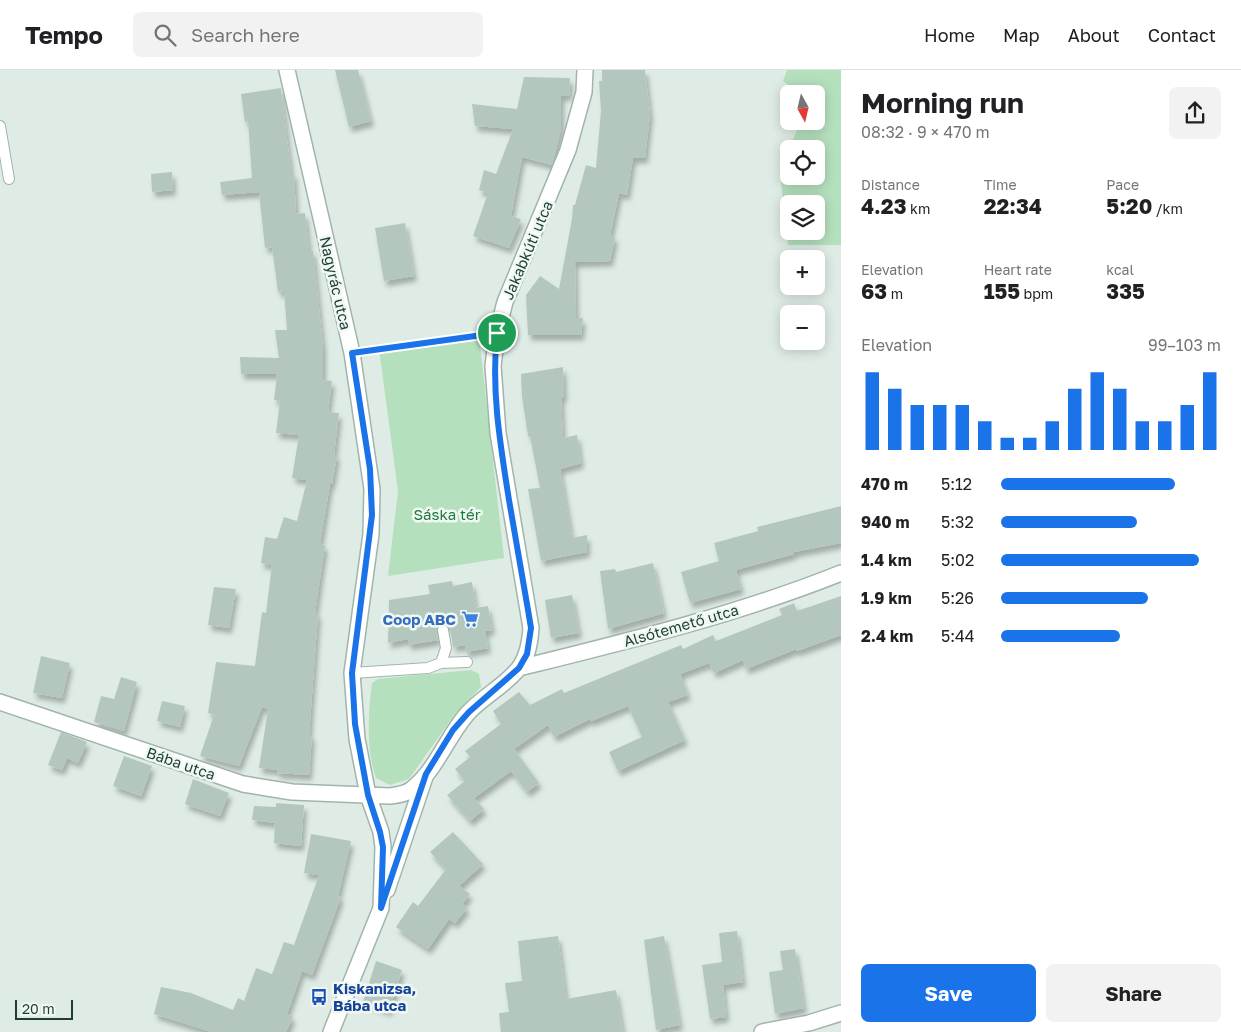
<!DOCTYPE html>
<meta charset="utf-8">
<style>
:root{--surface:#fff;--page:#f2f2f2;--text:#202124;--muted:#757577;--line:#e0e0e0;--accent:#1a73e8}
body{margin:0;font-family:"Golos Text",sans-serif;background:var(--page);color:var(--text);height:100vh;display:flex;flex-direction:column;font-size:19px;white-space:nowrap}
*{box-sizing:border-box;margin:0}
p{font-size:16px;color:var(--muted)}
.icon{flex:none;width:28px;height:28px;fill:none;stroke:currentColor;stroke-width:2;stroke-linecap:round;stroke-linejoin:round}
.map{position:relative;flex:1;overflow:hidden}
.drawer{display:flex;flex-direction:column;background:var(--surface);width:400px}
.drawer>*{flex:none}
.needle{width:32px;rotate:172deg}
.tools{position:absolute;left:780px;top:15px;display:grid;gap:10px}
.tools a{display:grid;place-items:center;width:45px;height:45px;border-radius:8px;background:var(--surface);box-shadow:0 2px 12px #0003;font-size:25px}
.scale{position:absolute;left:15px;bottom:12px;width:58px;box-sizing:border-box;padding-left:5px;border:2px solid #1e3e33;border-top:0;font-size:14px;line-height:18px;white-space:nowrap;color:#1e3e33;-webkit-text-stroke:4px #f0f8f3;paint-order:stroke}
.pin{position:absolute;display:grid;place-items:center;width:42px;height:42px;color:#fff;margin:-21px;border:2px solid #fff;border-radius:50%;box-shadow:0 1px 5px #0007}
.round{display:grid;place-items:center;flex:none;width:52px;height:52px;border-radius:8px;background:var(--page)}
.overview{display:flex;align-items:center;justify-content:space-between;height:85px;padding:0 20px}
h1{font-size:28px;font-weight:700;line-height:38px}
.figures{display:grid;grid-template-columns:repeat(3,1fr);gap:8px;height:85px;padding:5px 20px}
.figures div{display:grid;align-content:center}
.figures b{font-size:21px;font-weight:700}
.figures small{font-size:14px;font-weight:400}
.figures p{font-size:14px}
.chart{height:140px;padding:10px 20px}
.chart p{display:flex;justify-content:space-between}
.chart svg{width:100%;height:90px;margin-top:5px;stroke:var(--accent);stroke-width:6}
.primary-button{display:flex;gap:10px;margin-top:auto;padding:10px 20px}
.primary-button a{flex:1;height:58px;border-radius:8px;background:var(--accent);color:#fff;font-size:20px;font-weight:700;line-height:58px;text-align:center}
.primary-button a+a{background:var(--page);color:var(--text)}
ul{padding:0 20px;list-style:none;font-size:16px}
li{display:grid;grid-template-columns:80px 60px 1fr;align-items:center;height:38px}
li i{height:12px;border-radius:6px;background:var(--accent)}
header{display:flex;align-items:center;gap:30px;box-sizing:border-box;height:70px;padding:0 25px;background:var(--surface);border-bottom:1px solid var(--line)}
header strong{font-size:24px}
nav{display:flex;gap:28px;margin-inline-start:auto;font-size:18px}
.search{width:350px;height:45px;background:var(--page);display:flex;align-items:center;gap:12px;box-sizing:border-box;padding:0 18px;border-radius:8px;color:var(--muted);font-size:19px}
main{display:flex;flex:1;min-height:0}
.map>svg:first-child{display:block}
.green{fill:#b5e0bd;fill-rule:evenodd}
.building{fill:#b4c7be;filter:url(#shadow)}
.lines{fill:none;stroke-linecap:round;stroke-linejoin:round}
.service-casing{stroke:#a1b4ac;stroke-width:12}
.minor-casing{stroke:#a1b4ac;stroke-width:18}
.path{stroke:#7bb49e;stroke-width:3;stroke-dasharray:2.5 4;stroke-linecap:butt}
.service{stroke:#fff;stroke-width:10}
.minor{stroke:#fff;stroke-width:15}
.route-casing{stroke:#fff;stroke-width:10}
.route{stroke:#1a73e8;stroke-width:6}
.labels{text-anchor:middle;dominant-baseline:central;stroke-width:5;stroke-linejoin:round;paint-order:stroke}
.street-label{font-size:15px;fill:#1e3e33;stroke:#f0f8f3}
.park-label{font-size:15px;fill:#237a3e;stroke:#f0f8f3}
.shop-label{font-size:15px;font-weight:bold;fill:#366cbe;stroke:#f0f8f3;text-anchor:end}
.transit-label{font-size:15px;font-weight:bold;fill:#164399;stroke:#f0f8f3;text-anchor:start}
</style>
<header>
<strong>Tempo</strong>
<div class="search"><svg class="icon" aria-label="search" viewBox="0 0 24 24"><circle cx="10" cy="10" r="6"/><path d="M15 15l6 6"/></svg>Search here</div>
<nav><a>Home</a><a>Map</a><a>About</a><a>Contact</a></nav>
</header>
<main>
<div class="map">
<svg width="841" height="962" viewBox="0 0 841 962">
<defs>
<filter id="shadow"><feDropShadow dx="3" dy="5.5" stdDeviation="2.5" flood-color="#0004"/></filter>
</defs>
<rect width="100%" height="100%" fill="#dfece5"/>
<path class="green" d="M787 0H841V175H788L780 102 789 81V106H816V79H789L801 51H816V24H800L783 11ZM789 134H816V161H789Z
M479 266 504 488 388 506 398 421 379 279Z
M471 600 479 604 481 617 455 644 409 709 390 715 376 708C366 680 368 642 372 613L378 609Z"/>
<path class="building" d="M335 0H358L371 51 349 57Z
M602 0H645L650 44 645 88H633L627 125 619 123 610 166 615 167 610 191 575 192 576 248H583L581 265H528L526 225 540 206 559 219 572 149 573 135H575L586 95 596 98 601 41 599 11H602Z
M524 7 570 8 569 26 561 25V59L552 95 522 87 511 146 521 149 509 178 473 166 488 123 479 120 484 100 496 104 513 59 475 56 472 34 517 39Z
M281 18 291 103H294L296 144 305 143 309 181H313L323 277V310L332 311 328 342 339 343 334 385H337L332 414H330L320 474 325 475 315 543H318L309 665H312L309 705 277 703 278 700 259 698 268 639 262 637 239 696 200 686 214 645 208 643 216 592 255 596 262 542 266 543 272 495 261 493 265 467 277 469 284 447 297 451 307 410 292 408 299 365 276 363 280 331 274 330 277 304H241L240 287 279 288 275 260H287L284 221 278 222 272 177 265 178 259 122 222 125 220 112 252 108 248 51 245 52 241 24Z
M172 102 173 120 152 122 151 104Z
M405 153 414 206 384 211 375 158Z
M563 297 564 327 561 328 563 368 577 365 581 393 560 399 572 468 587 465V482L541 491 528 419 540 418 530 366H528L522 326 521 304Z
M841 436V473L794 482V484L736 500 741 519 690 533 681 502 719 491 714 473 758 461 757 457Z
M653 493 664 543 608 559 600 501 615 499 616 502Z
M452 511 453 516 472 512 476 538 488 536 492 560 485 561 488 578 466 582 465 575 453 577 450 558 442 553 436 558 438 570 408 575V569L388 573 389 530 430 524 428 515Z
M214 517 236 519 229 558 208 555Z
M572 525 579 563 551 568 545 530Z
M841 526V565L797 581 796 579 746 599 743 590 714 603 709 593 680 604 688 625 668 632 685 670 618 701 609 682 642 667 628 636 591 651 590 649 554 667 548 655 514 679 539 713 527 722 511 701 474 728 484 739 470 751 447 725 465 711 455 699 470 687 465 681 501 654 493 641 519 622 530 635 562 619 564 623 681 575 683 579 713 565 716 571 782 545 779 539 794 533 797 541Z
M41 586 70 593 62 628 33 623Z
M121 607 137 612 124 661 94 652 101 626 114 629Z
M162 631 185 636 180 657 157 651Z
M61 662 87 672 78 693 67 688 62 700 48 695Z
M124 686 152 696 141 726 113 716Z
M193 709 229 723 220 746 185 734Z
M276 733 304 735 301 776 274 773 275 753 252 750 254 736 276 737Z
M453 762 483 794 459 816 470 824 462 834 467 838 455 853 449 849 428 879 396 857 413 832 418 836 446 799 430 782Z
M311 764 351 771 338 826 341 827 312 905 302 901 287 944 293 947 286 962H212L154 944 161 917 191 923 233 940 238 928 244 931 256 898 272 904 284 872 294 875 319 805 304 803Z
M737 861 743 912 723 915 726 947 710 949 702 895 722 892 719 863Z
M558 866 566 929 616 920 623 962H501L499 943 509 942 505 913 522 911 518 871Z
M664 866 680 955 656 960 644 870Z
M795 879 804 938 775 944 769 902 783 900 780 881Z
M376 891 402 900 389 941 363 932Z"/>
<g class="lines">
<g class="service-casing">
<path id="service" d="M0 56 9 109
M441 593 467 592
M352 603 428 598 441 593 446 578 443 560"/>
</g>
<g class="minor-casing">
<path id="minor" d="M287 0 352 283 372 419 371 464 352 603 357 669 368 725 381 762 383 777 381 838 331 962
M519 598C628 571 736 545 841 503
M0 632 243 714 292 722 390 726C398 725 406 724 412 719 436 700 447 667 467 644 482 627 505 616 519 598 528 586 530 572 531 558L498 363 493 296 497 263 505 232 568 80 584 22 585 0
M387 820 425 707
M762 962 809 953 841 943"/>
</g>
<path class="path" d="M367 281 480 265"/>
<use href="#service" class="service"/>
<use href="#minor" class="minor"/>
</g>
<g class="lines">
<g class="route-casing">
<path id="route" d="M497 263C491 320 500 373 509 430 516 472 524 515 531 558L527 584 519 598 469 642 453 660 426 704 381 838 383 777 380 762 368 725 355 654 352 603 372 445 370 399 352 283Z"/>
</g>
<use href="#route" class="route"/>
</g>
<defs>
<g id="supermarket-bare" transform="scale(1.35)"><path d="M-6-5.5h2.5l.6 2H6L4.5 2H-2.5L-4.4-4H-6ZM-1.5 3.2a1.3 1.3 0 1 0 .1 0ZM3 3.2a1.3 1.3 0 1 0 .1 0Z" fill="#3f7fe0" stroke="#f0f8f3" stroke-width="2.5" paint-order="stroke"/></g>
<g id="bus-bare" transform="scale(1.35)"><path d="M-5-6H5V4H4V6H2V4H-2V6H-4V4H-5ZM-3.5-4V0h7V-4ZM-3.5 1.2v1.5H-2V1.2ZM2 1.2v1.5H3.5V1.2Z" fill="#1a4fb4" stroke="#f0f8f3" stroke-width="2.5" paint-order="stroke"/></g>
</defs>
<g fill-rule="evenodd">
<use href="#supermarket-bare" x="470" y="549"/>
<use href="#bus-bare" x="319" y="927"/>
</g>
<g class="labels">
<g class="street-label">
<text transform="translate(527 180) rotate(-67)">Jakabkúti utca</text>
<text transform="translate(336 213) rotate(77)">Nagyrác utca</text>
<text transform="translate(681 555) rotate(-16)">Alsótemető utca</text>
<text transform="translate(181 693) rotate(19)">Bába utca</text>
</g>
<g class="park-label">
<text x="447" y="444">Sáska tér</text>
</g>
<g class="shop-label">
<text x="456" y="549">Coop ABC</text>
</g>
<g class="transit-label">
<text x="333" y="918">Kiskanizsa,<tspan x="333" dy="17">Bába utca</tspan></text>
</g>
</g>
</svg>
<div class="tools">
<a><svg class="needle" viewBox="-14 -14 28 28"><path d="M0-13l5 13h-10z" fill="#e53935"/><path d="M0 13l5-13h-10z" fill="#757577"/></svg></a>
<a><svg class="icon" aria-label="locate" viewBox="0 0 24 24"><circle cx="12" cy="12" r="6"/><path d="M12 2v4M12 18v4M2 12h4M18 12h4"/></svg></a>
<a><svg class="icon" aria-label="layers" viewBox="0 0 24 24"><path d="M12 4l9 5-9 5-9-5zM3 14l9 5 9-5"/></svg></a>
<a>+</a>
<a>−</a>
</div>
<div class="scale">20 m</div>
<div class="pin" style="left:497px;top:263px;background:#1e9e55"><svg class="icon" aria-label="arrive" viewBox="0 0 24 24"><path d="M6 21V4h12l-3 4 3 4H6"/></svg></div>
</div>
<section class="drawer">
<div class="overview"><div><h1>Morning run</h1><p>08:32 · 9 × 470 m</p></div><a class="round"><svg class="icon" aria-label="share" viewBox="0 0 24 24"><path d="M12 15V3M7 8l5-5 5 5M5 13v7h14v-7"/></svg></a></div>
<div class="figures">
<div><p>Distance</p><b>4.23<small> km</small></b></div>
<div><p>Time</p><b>22:34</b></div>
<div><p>Pace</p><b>5:20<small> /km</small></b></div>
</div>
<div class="figures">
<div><p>Elevation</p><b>63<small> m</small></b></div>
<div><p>Heart rate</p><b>155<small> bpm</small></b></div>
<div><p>kcal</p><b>335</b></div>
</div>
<div class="chart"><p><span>Elevation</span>99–103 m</p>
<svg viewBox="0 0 160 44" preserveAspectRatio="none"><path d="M5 44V6M15 44V14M25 44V22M35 44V22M45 44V22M55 44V30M65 44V38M75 44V38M85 44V30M95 44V14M105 44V6M115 44V14M125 44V30M135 44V30M145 44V22M155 44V6"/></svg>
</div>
<ul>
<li><b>470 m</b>5:12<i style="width:79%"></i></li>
<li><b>940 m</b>5:32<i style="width:62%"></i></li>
<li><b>1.4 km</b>5:02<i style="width:90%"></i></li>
<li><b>1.9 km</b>5:26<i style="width:67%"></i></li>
<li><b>2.4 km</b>5:44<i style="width:54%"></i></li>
</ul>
<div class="primary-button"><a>Save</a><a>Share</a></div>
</section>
</main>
